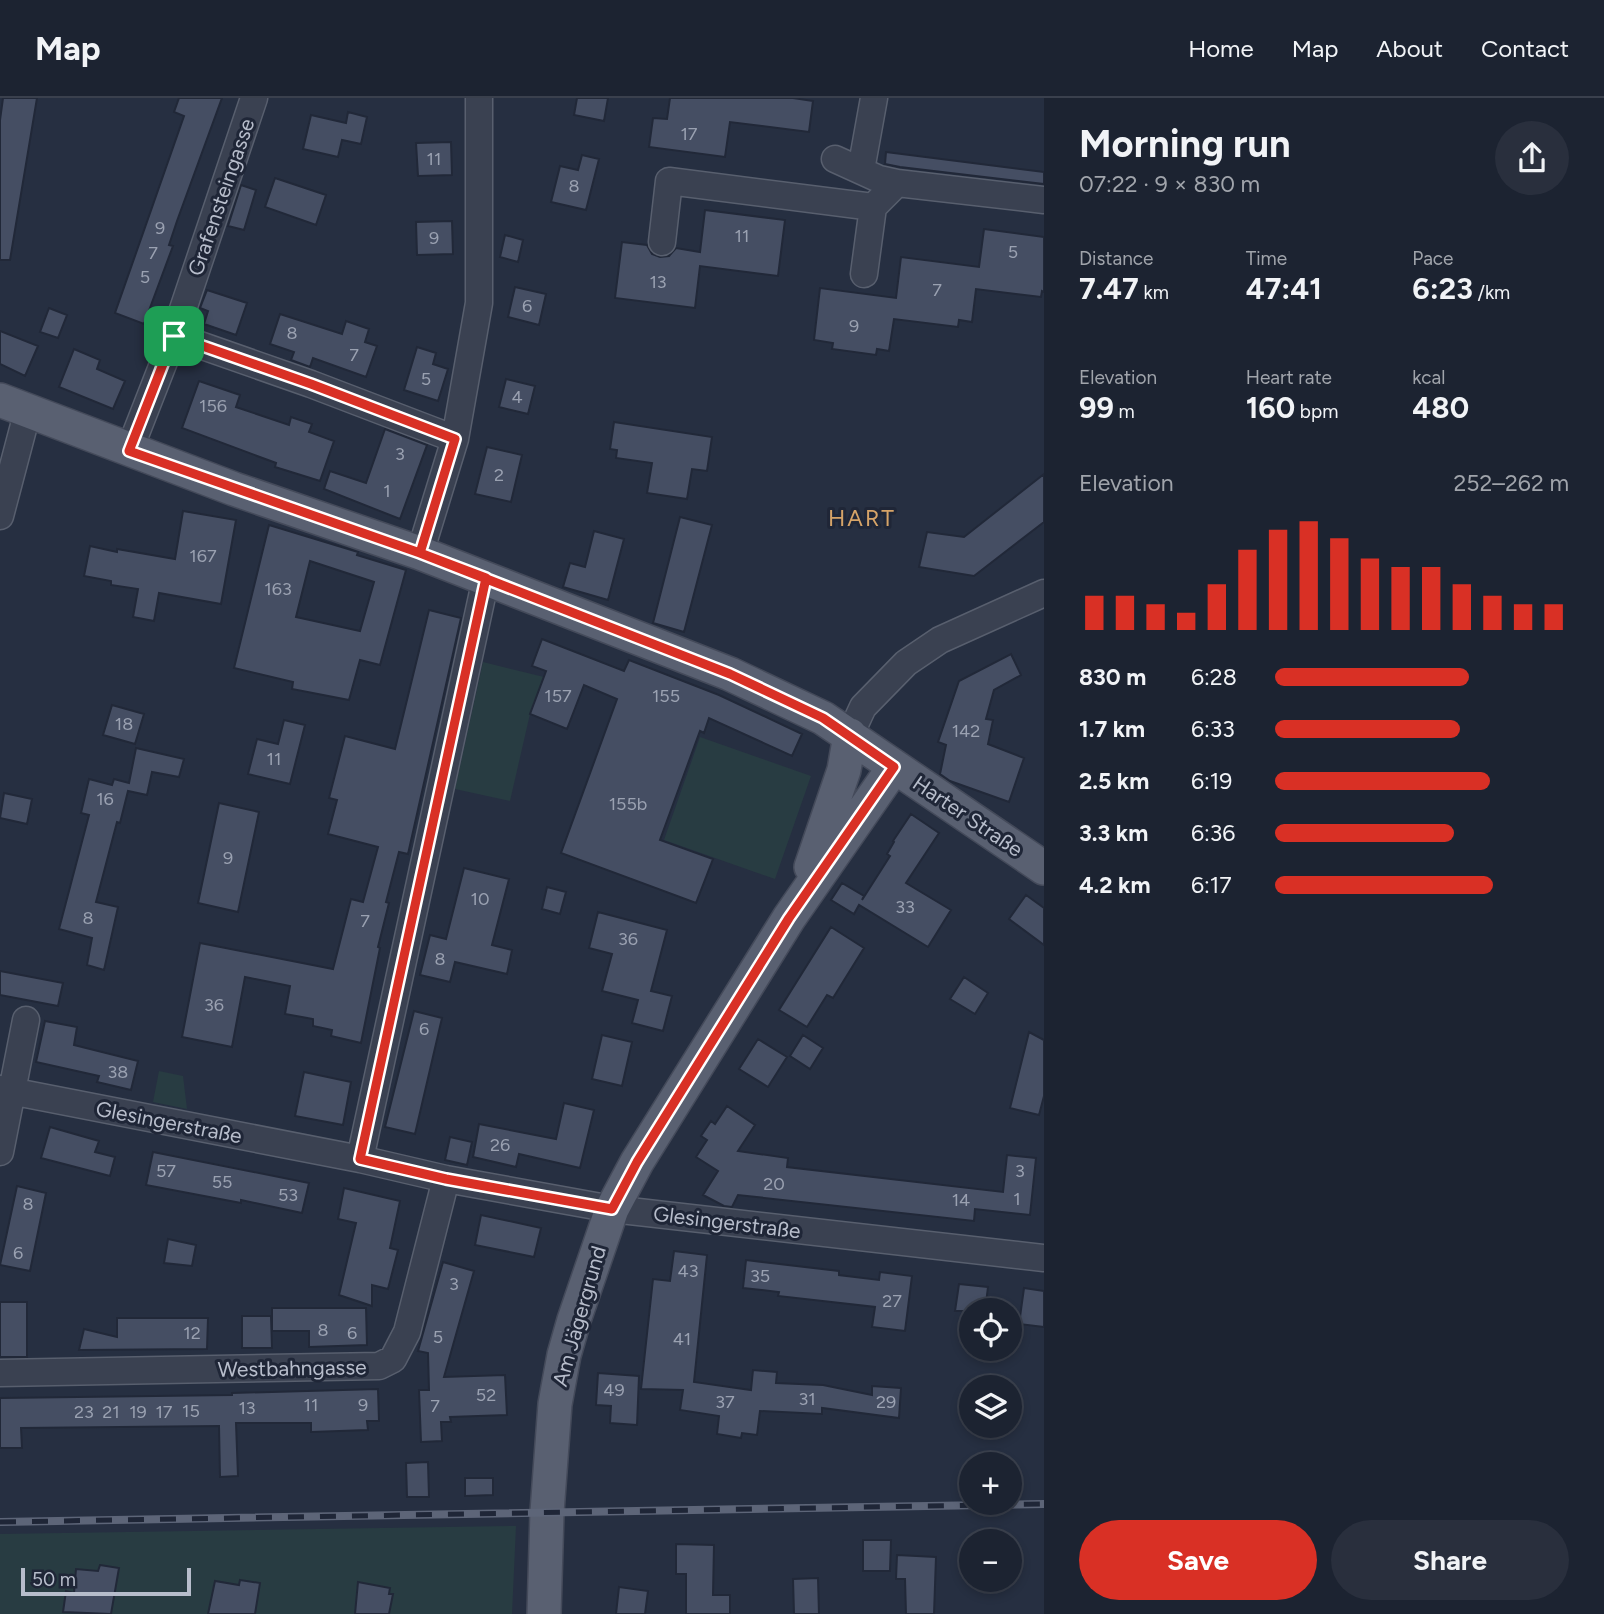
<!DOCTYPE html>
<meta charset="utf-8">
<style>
:root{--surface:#1c2331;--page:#292f3d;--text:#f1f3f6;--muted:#a0a4ab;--line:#3a404d;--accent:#d93025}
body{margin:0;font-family:Figtree,sans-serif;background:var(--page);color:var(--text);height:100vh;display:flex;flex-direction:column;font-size:26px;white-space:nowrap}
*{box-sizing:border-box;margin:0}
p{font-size:23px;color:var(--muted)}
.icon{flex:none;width:38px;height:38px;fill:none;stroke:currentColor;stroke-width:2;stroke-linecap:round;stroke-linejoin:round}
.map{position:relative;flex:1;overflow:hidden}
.details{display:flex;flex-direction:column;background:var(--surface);width:560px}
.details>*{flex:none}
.controls{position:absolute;left:959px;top:1200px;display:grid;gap:14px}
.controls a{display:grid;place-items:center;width:63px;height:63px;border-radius:50%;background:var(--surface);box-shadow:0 4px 10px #0003,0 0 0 2px var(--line);font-size:35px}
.scale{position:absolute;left:21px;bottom:18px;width:170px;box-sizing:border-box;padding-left:7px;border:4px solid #b7bdcb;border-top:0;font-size:19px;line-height:24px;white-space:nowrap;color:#b7bdcb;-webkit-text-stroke:5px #1f2637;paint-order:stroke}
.pin{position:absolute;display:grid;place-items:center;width:60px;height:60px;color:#fff;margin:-30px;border-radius:14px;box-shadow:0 4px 10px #0006}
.round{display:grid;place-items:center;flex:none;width:74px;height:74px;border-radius:37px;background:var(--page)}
.overview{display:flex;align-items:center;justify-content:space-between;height:119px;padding:0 35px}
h1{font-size:38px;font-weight:700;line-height:52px}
.metrics{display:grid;grid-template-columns:repeat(3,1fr);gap:10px;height:119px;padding:7px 35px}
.metrics div{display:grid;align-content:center}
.metrics b{font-size:30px;font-weight:700}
.metrics small{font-size:19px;font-weight:400}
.metrics p{font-size:19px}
.chart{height:196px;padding:14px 35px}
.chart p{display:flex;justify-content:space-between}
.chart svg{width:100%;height:126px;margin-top:7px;stroke:var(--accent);stroke-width:6}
.button{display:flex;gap:14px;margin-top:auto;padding:14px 35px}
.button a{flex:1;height:80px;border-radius:42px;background:var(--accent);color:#fff;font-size:28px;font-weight:700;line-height:80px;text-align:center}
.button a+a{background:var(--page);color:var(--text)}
ul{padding:0 35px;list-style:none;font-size:23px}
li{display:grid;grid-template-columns:112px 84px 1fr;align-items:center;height:52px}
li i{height:18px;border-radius:9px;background:var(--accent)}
header{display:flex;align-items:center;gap:42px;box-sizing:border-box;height:98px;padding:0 35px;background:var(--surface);border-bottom:2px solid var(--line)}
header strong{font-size:33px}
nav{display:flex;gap:38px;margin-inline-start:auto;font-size:24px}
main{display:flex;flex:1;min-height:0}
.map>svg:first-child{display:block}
.green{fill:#283c42}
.building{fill:#454e63;stroke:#212838;stroke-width:2;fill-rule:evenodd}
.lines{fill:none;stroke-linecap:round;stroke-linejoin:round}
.minor-casing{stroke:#585f6e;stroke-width:29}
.major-casing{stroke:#444a5a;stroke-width:36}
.minor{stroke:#3a4151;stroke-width:26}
.major{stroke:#596071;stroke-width:33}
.rail-casing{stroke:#5d6578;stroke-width:8}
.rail{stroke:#1f2637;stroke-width:5;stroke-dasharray:16;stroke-linecap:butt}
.route-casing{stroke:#fff;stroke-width:14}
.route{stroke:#d93025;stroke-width:9}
.labels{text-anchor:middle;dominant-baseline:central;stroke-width:6;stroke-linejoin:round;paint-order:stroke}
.number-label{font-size:18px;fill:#9aa1b1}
.street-label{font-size:21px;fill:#b7bdcb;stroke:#1f2637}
.neighbourhood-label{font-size:23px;letter-spacing:2px;fill:#d6a468;stroke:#1f2637}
</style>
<header>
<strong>Map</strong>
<nav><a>Home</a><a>Map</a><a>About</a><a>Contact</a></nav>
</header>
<main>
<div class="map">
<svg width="1044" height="1516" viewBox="0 0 1044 1516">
<rect width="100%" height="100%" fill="#262f41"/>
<path class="green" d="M483 564 544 579 530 616 510 703 455 691Z
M700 639 811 678 775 781 664 742Z
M159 973 183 978 187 1011 153 1004Z
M516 1428 512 1516H0V1436Z"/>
<path class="building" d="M3 0H37L10 162H0V22Z
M179 0H222L177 123 169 147 173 148 144 226 115 215 184 18 174 14Z
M577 0H608L604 23 574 17Z
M670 0H793L813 3 809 34 730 24 725 59 649 49 653 20 667 21Z
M348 14 367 19 361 46 342 42 338 59 303 51 311 17 346 25Z
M451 44 452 77 418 78 416 45Z
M886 54 1044 74V86L900 69 885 66Z
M582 57 599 61 586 112 551 104 560 68 578 72Z
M275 80 326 97 316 127 265 109Z
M241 87 256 92 244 132 228 128Z
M705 112 785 122 778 178 700 168 695 210 615 200 622 144 647 147 652 156 660 159 669 158 676 150 700 154Z
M452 123 453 156 417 157 416 124Z
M984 131 1044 139V194L1042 193 1041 199 976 191 972 224 959 222 958 229 894 221 889 253 877 251 876 257 832 251 833 245 814 242 820 190 896 200 901 159 979 169Z
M505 137 523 142 518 164 500 159Z
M515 189 546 196 539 227 508 219Z
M207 192 247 205 236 237 204 226 208 213 200 210Z
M49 210 67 217 58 240 40 234Z
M280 216 342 236 346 223 369 231 365 244 377 248 366 279 313 260 310 269 291 262 294 254 270 246Z
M0 233 38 248 25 278 0 266Z
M417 249 436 255 433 266 448 271 438 303 404 292Z
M74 251 100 262 97 271 125 283 113 311 59 289Z
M506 281 535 288 528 316 499 309Z
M199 283 240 297 236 309 289 327 291 319 312 326 309 334 334 343 320 383 275 369 276 365 182 330Z
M614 324 712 339 707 373 692 371 687 401 647 395 652 365 616 360 617 352 610 351Z
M385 331 427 347 400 421 324 391 330 373 366 385Z
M487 349 522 357 511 404 475 396Z
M1044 376V424L974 478 919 469 927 434 964 439Z
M183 413 236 422 221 506 159 495 154 523 133 519 138 491 111 487V483L84 478 90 448 117 454V451L175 461Z
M680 419 712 427 684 534 653 525Z
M269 427 358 454 357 457 406 472 380 567 360 562 349 602 292 591 293 584 234 570ZM310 463 374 484 360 533 296 519Z
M594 433 624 441 608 502 563 489 570 465 585 469Z
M429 512 461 520 408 756 399 754 386 804 389 805 378 849 380 850 361 945 331 938 332 932 313 928V921L285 916 290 888 245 879 232 949 182 939 200 845 333 871 351 801 363 804 378 749 328 736 337 702 329 700 345 638 395 651Z
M542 541 624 573 629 562 719 597 802 636 792 658 709 620 704 635 700 633 660 742 713 761 696 805 561 755 617 601 584 587 567 631 530 616 546 573 532 568Z
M1011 556 1021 577 994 592 986 621 993 622 988 646 1024 660 1009 704 950 683 940 676 946 647 938 644 959 583Z
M112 607 144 616 135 646 103 637Z
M284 622 305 627 290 686 248 676 257 641 278 646Z
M136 650 184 661 179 679 152 674 147 697 128 693 120 725 117 724 96 804 118 809 104 872 87 867 92 840 59 831 89 717 81 715 89 681 112 687 114 681 129 685Z
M4 695 32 701 27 726 0 720Z
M219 705 259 714 238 814 198 805Z
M911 716 939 735 906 785 951 812 928 849 859 807 854 816 831 802 842 785 864 798 862 802 890 758 887 756 894 744 893 743Z
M464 770 509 781 492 847 512 852 507 876 455 864 450 884 420 877 430 837 446 841Z
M547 789 566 794 560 816 542 811Z
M1026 797 1044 810V847L1009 821Z
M598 814 667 832 651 893 672 898 663 933 632 925 638 902 602 893 612 856 589 850Z
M831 829 864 850 833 900 827 897 807 929 779 912Z
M0 873 63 885 58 908 0 897Z
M964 879 988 895 975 916 950 901Z
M414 913 442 920 415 1036 385 1029Z
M45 923 77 929 74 947 138 963 131 992 97 984 99 978 36 964Z
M1029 934 1044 942V998L1039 1017 1010 1010Z
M602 937 632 944 622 988 592 981Z
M803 937 823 950 810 971 790 958Z
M758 941 787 959 768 989 739 971Z
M304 974 351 984 343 1027 295 1018Z
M564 1005 594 1012 580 1070 519 1056 516 1069 473 1059 479 1026 556 1041Z
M727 1008 755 1027 738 1053 788 1060 787 1069 1003 1094 1007 1057 1036 1060 1030 1117 975 1111 974 1123 738 1097 732 1109 724 1108 703 1097 718 1073 696 1059 707 1042 701 1038 711 1023 715 1026Z
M50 1029 99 1043 95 1054 115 1059 110 1078 41 1060Z
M450 1039 472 1044 467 1067 445 1062Z
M153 1054 309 1085 302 1115 241 1102V1105L146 1087Z
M17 1088 46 1095 30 1173 0 1167Z
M344 1090 400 1103 390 1150 398 1152 388 1191 372 1187V1208L339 1197 356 1125 338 1121Z
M481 1117 541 1130 534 1159 475 1147Z
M168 1141 196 1147 192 1168 164 1165Z
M674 1153 707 1157 694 1284 751 1292 753 1272 777 1274 776 1285 823 1287 872 1297V1288L901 1290 899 1320 822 1310V1316L760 1313 757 1337 742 1335 741 1340 717 1336 719 1318 680 1312 683 1292 641 1291 653 1181 670 1183Z
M746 1162 839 1173V1177L879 1182 880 1174 912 1178 905 1233 872 1229 875 1209 778 1198 779 1194 743 1190Z
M443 1164 474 1173 444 1279 505 1277 507 1317 450 1319 451 1324H441L442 1343 421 1344 419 1292H429L428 1255 418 1253Z
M959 1186 988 1189 985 1213H955Z
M1024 1190 1044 1193V1229L1019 1226Z
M0 1204H27V1259H0Z
M272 1210H366L367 1247 309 1249V1233H272Z
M242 1218H271L272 1250H242Z
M117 1220H208L207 1251 79 1252 84 1231 117 1239Z
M598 1275 639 1278 637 1327 610 1325 611 1308 596 1307Z
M378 1291 379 1323H367L368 1332 311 1334V1325H236L238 1378 220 1379 219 1328 21 1330 22 1350H0V1300L232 1297V1295Z
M428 1364 429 1399H407L406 1365Z
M465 1380H493V1397L465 1398Z
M863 1442H891L890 1473H863Z
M676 1446 714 1447 713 1497H730V1516H686V1476H676Z
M897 1457 936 1459 934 1516H906L905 1481H896Z
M100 1467 119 1470 111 1516 63 1514 66 1493 74 1495 76 1471 98 1473Z
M818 1480 819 1516H794L793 1481Z
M240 1482 260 1485 255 1516H208L215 1483 239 1487Z
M358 1484 390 1490 389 1496H393L389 1516H355Z
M619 1489 648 1493 645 1516H616Z"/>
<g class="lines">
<g class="minor-casing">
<path id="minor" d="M835 61 879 81 897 85 1044 102
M861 72 874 0
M662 144 669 83 873 109 897 85
M864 176 873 109
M174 238 311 286 455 341
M129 353 174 238 254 0
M0 418 28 312
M420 455 455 341 479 205V0
M850 637 863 609 906 565 940 542 1044 495
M0 991 360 1061 446 1081 612 1111 1044 1160
M0 1054 26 922
M360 1061 486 480
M0 1275 379 1268 393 1261 407 1234 446 1081"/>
</g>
<g class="major-casing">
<path id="major" d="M0 302 234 391 420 455 730 576 823 620 1044 770
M811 769 844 672 850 637
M544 1516 547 1414 555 1306 564 1257 574 1222 612 1111 637 1064 789 820 894 669"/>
</g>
<use href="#minor" class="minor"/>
<use href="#major" class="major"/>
<g class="rail-casing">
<path id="rail" d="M0 1424 1044 1406"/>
</g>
<use href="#rail" class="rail"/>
</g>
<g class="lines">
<g class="route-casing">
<path id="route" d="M174 238 311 286 455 341 420 455 486 480 360 1061 446 1081 612 1111 637 1064 789 820 894 669 823 620 730 576 420 455 129 353 174 238"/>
</g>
<use href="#route" class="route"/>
</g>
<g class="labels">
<g class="number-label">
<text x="689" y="36">17</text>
<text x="434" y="61">11</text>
<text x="574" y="88">8</text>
<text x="160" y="130">9</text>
<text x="742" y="138">11</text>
<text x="434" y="140">9</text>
<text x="1013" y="154">5</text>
<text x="153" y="155">7</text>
<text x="145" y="179">5</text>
<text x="658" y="184">13</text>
<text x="937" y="192">7</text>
<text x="527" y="208">6</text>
<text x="854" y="228">9</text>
<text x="292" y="235">8</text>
<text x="354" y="257">7</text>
<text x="426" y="281">5</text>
<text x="517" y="299">4</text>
<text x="213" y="308">156</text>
<text x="400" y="356">3</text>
<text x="499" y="377">2</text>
<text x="387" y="393">1</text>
<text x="203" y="458">167</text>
<text x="278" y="491">163</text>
<text x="558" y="598">157</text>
<text x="666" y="598">155</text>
<text x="124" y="626">18</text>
<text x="966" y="633">142</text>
<text x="274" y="661">11</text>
<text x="105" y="701">16</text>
<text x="628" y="706">155b</text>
<text x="228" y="760">9</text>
<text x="480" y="801">10</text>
<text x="905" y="809">33</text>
<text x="88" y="820">8</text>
<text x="365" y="823">7</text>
<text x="628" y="841">36</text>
<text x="440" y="861">8</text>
<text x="214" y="907">36</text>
<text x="424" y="931">6</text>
<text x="118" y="974">38</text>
<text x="500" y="1047">26</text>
<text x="166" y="1073">57</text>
<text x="1020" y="1073">3</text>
<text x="222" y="1084">55</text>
<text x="774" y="1086">20</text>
<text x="288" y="1097">53</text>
<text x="1017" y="1101">1</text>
<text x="961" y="1102">14</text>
<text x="28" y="1106">8</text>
<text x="18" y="1155">6</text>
<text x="688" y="1173">43</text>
<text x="760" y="1178">35</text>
<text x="454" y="1186">3</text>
<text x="892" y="1203">27</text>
<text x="323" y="1232">8</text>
<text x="192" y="1235">12</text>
<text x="352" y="1235">6</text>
<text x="438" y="1239">5</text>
<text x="682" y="1241">41</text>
<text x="614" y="1292">49</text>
<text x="486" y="1297">52</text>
<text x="807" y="1301">31</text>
<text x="725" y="1304">37</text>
<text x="886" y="1304">29</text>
<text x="311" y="1307">11</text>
<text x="363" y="1307">9</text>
<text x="435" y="1308">7</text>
<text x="247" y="1310">13</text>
<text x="191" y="1313">15</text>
<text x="84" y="1314">23</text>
<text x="111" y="1314">21</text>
<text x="138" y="1314">19</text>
<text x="164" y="1314">17</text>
</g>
<g class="street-label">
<text transform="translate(221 99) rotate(-71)">Grafensteingasse</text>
<text transform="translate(968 718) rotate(34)">Harter Straße</text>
<text transform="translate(169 1024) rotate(11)">Glesingerstraße</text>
<text transform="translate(727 1124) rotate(7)">Glesingerstraße</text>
<text transform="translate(579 1218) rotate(-74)">Am Jägergrund</text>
<text transform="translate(292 1270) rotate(-1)">Westbahngasse</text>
</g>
<g class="neighbourhood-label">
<text x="862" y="420">HART</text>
</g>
</g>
</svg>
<div class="controls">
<a><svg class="icon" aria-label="locate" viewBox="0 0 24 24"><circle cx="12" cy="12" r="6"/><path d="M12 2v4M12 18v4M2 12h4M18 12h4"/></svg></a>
<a><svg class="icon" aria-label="layers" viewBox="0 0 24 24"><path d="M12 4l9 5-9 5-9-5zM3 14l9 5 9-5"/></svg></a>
<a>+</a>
<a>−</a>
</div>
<div class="scale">50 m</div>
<div class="pin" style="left:174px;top:238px;background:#1e9e55"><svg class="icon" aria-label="arrive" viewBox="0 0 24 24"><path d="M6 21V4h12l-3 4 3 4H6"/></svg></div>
</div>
<section class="details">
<div class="overview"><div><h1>Morning run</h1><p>07:22 · 9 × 830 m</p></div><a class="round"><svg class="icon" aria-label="share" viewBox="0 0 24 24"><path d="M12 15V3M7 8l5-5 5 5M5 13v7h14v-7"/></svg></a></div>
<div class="metrics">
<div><p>Distance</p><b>7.47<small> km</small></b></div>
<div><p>Time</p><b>47:41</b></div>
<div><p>Pace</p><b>6:23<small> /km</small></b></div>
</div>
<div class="metrics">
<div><p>Elevation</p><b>99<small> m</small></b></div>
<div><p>Heart rate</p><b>160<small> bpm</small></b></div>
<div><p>kcal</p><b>480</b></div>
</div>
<div class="chart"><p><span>Elevation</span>252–262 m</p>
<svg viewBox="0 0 160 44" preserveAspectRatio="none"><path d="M5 44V32M15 44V32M25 44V35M35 44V38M45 44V28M55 44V16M65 44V9M75 44V6M85 44V12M95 44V19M105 44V22M115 44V22M125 44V28M135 44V32M145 44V35M155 44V35"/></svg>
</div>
<ul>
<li><b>830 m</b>6:28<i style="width:66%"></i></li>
<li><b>1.7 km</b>6:33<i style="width:63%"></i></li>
<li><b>2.5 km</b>6:19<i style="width:73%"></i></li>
<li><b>3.3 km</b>6:36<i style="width:61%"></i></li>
<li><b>4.2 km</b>6:17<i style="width:74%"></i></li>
</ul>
<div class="button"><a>Save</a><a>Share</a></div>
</section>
</main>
